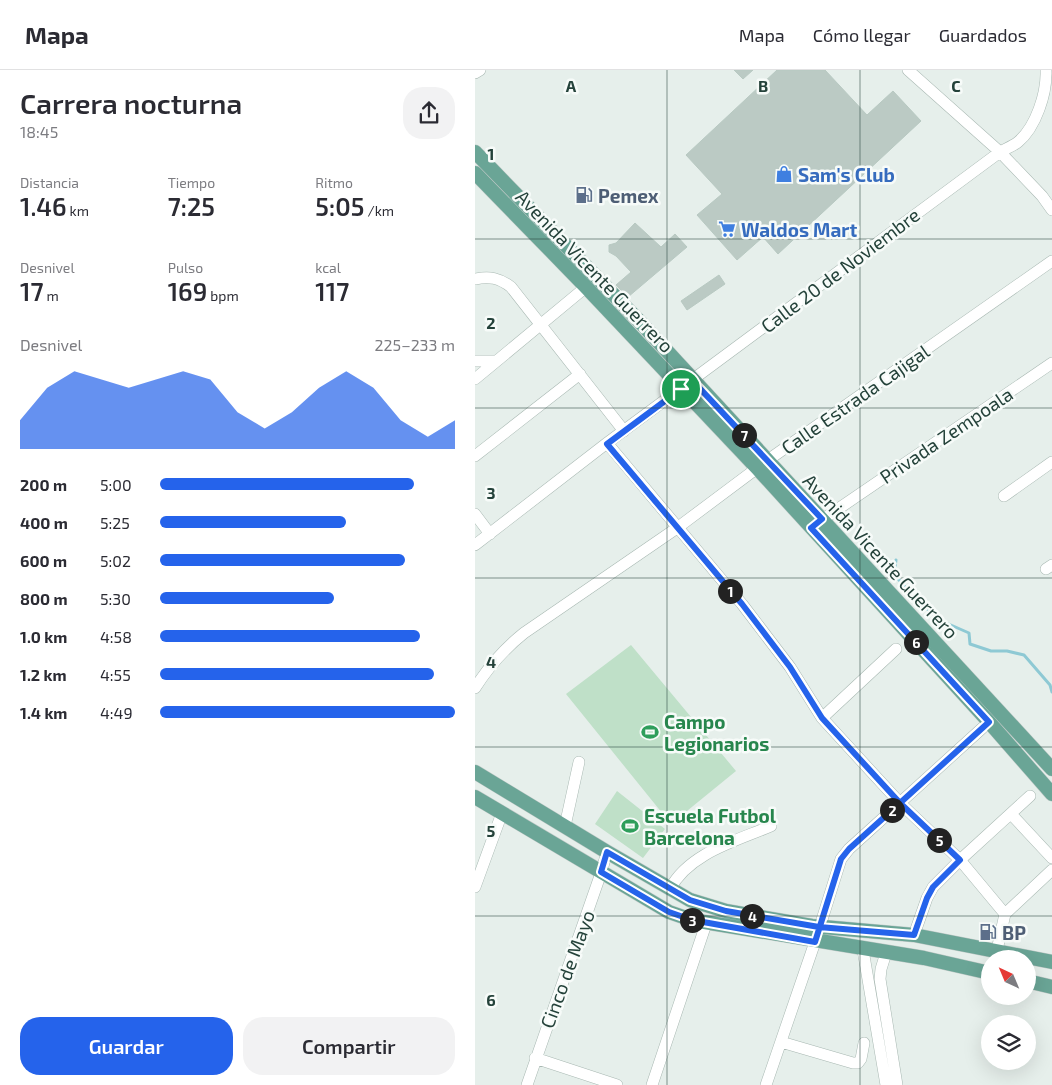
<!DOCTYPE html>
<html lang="es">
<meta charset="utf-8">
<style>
:root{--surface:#fff;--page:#f2f2f3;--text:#2b2b33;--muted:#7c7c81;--line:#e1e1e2;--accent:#2563eb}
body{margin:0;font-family:"Exo 2",sans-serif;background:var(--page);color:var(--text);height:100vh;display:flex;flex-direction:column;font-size:19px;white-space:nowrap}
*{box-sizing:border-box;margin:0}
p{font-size:16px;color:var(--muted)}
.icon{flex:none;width:28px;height:28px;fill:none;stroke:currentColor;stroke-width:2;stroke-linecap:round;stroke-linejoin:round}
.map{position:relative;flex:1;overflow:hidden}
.drawer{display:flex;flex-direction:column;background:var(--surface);width:475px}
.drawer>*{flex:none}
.needle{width:32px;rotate:316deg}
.fabs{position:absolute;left:506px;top:880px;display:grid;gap:10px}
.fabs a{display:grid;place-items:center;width:55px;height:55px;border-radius:50%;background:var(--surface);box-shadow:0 5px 20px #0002;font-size:25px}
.pin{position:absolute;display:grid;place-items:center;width:42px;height:42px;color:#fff;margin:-21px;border:2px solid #fff;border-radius:50%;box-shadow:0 1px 5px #0007}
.km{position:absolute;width:25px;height:25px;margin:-12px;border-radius:50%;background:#222;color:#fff;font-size:14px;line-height:25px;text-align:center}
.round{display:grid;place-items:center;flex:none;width:52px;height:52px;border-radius:20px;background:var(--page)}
.overview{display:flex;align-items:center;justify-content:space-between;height:85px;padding:0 20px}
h1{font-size:28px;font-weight:600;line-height:38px}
.figures{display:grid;grid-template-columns:repeat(3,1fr);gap:8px;height:85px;padding:5px 20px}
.figures div{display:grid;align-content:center}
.figures b{font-size:25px;font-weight:600}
.figures small{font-size:14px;font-weight:400}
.figures p{font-size:14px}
.chart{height:140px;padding:10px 20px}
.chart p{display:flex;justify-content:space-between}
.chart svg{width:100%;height:90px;margin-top:5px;fill:var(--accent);opacity:.7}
.primary-button{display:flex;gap:10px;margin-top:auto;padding:10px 20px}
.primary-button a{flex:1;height:58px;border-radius:20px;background:var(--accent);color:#fff;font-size:20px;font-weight:600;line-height:58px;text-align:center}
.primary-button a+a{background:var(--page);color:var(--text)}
ul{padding:0 20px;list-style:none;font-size:16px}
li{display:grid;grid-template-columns:80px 60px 1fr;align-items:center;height:38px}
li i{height:12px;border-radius:6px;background:var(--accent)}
header{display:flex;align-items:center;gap:30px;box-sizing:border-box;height:70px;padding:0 25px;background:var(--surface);border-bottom:1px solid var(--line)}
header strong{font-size:24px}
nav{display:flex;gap:28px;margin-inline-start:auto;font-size:18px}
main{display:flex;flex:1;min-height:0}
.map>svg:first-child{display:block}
.pitch{fill:#bfe0c8}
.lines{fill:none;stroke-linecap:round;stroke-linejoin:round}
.stream{stroke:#8ec9d4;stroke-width:3}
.building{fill:#bbcac4;stroke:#b8c9c2}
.minor-casing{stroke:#a8b8b2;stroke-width:12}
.major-casing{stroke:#c2cac8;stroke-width:15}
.minor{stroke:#fff;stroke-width:11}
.major{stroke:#6aa596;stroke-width:14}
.route-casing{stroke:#fff;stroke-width:10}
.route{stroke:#2563eb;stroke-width:6}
.grid{fill:none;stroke:#24423a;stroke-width:1;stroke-opacity:0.55}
.labels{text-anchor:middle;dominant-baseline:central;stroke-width:5;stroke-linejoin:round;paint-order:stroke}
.shop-label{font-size:19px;font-weight:bold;fill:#366cbe;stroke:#f7fbf9;text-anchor:start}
.service-label{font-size:19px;font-weight:bold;fill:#4e5e75;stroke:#f7fbf9;text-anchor:start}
.street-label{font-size:19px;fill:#24423a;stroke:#f7fbf9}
.leisure-label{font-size:19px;font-weight:bold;fill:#27864d;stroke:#f7fbf9;text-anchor:start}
.grid-label{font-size:16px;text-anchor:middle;font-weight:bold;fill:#24423a;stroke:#f7fbf9;stroke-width:5;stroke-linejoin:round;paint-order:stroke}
</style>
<header>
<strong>Mapa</strong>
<nav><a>Mapa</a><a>Cómo llegar</a><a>Guardados</a></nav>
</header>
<main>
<section class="drawer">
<div class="overview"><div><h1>Carrera nocturna</h1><p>18:45</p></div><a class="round"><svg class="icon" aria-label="share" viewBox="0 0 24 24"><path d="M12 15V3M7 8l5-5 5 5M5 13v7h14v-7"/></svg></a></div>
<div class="figures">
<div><p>Distancia</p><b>1.46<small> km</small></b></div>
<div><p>Tiempo</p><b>7:25</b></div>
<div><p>Ritmo</p><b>5:05<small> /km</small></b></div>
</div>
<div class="figures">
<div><p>Desnivel</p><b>17<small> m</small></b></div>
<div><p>Pulso</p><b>169<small> bpm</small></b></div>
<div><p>kcal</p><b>117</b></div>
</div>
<div class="chart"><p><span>Desnivel</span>225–233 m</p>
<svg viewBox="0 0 160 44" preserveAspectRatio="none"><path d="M0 44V30L10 14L20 6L30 10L40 14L50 10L60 6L70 10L80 26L90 34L100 26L110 14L120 6L130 14L140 30L150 38L160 30V44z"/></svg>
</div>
<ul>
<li><b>200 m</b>5:00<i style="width:86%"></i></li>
<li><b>400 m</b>5:25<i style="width:63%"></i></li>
<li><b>600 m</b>5:02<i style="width:83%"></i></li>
<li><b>800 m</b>5:30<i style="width:59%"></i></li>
<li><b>1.0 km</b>4:58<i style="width:88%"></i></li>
<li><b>1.2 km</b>4:55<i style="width:93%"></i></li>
<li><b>1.4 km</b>4:49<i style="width:100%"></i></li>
</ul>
<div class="primary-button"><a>Guardar</a><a>Compartir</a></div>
</section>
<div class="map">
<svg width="577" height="1015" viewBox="0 0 577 1015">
<rect width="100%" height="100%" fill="#e6efeb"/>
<path class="pitch" d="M156 575 261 701 196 754 91 624Z
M142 721 190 759 168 788 120 754Z"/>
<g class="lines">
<path class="stream" d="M421 490 419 504 442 531 469 552 494 563 495 574 516 581H532L549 585 575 615 577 622"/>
</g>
<path class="building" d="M259 0H278L268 9Z
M302 0H350L392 45 418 21 446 51 303 184 288 167 262 190 222 145 247 124 211 85Z
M160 153 186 177 200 164 212 177 153 227 141 215 156 202 141 186 134 182V175L141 173Z
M244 205 250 214 212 240 206 231Z"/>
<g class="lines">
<g class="minor-casing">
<path id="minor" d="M433 0 525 82 567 126 577 140
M0 3 5 0
M0 209C15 206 24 208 36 217L149 361
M0 291H21
M0 309 111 217
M132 373 267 534 315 597 347 648 425 733 485 790 530 844
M0 386 105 304
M529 426 577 392
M0 444 15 464
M341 454 577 293
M0 475 132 373 525 82C530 79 538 76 543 72 561 57 572 23 571 0
M571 499 577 495
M0 618C14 596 29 579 49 563L202 458 293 390 577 191
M347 648 421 579
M536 744 577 788
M90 756 104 692
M0 817 27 743
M195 819C214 783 261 771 296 756
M439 865 452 828 458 817 485 790 555 726
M388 880 411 1015
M522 880 530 844 577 800
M411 883 406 899 405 909 422 1015
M306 972 378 993H383L386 989 389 973
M60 988 142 1015
M52 1015 126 803 132 782
M177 1015 231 854
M291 1015 340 872 366 789 374 779 514 652"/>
</g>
<g class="major-casing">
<path id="major" d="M0 82 167 254 577 699
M0 103 111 217 282 398 514 652 577 724
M0 702 132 782 215 830 251 841 337 856 439 865 577 892
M0 727 194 842 217 850 449 888 515 903
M552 911 577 917"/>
</g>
<use href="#minor" class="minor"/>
<use href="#major" class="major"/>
</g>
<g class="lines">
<g class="route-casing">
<path id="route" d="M206 319 132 374 267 534 315 597 347 648 425 733 374 779 366 789 340 872 217 850 194 842 126 802 132 782 215 830 251 841 344 857 439 865 452 828 458 817 485 790 425 733 514 652 336 458 347 449 217 310 206 319"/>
</g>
<use href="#route" class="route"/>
</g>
<path class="grid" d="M192 0V1015M385 0V1015M0 169H577M0 338H577M0 508H577M0 677H577M0 846H577"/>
<defs>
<g id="shop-bare" transform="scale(1.35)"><path d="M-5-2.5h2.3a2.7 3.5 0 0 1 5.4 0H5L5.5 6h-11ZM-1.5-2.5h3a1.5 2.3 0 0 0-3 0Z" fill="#3f7fe0" stroke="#f7fbf9" stroke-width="2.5" paint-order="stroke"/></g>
<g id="fuel-bare" transform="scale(1.35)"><path d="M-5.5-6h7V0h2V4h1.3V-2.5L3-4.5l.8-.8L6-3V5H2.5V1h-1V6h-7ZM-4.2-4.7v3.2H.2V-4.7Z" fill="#5c6f8a" stroke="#f7fbf9" stroke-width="2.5" paint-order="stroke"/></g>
<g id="supermarket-bare" transform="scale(1.35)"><path d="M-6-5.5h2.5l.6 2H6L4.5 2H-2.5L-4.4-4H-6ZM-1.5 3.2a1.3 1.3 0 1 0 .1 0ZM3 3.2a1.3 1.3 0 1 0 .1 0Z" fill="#3f7fe0" stroke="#f7fbf9" stroke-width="2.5" paint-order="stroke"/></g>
<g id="stadium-bare" transform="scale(1.35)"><path d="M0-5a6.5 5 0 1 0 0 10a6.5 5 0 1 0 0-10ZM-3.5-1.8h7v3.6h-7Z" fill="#2e9e5b" stroke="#f7fbf9" stroke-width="2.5" paint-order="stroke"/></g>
</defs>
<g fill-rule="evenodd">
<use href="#shop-bare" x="309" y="104"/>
<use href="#fuel-bare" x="109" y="125"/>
<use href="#supermarket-bare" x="252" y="159"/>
<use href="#stadium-bare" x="175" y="662"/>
<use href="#stadium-bare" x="155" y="756"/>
<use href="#fuel-bare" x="513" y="862"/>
</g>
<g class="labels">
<g class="shop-label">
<text x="323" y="104">Sam's Club</text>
<text x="266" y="159">Waldos Mart</text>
</g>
<g class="service-label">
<text x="123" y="125">Pemex</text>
<text x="527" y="862">BP</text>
</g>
<g class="street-label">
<text transform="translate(365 200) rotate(-37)">Calle 20 de Noviembre</text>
<text transform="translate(120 201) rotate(46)">Avenida Vicente Guerrero</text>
<text transform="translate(380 329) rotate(-35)">Calle Estrada Cajigal</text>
<text transform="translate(471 365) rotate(-34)">Privada Zempoala</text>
<text transform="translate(406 486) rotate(47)">Avenida Vicente Guerrero</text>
<text transform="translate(92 899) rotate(-70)">Cinco de Mayo</text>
</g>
<g class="leisure-label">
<text x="189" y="651">Campo<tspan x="189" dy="22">Legionarios</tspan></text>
<text x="169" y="745">Escuela Futbol<tspan x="169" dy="22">Barcelona</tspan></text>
</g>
</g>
<g class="grid-label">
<text x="96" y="22">A</text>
<text x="288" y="22">B</text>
<text x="481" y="22">C</text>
<text x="16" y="90">1</text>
<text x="16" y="259">2</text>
<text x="16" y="429">3</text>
<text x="16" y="598">4</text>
<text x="16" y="767">5</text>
<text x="16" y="936">6</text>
</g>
</svg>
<div class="fabs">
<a><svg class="needle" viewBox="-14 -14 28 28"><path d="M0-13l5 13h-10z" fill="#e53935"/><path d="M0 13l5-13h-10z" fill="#7c7c81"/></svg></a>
<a><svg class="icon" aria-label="layers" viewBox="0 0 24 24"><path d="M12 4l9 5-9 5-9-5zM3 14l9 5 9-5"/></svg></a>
</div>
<div class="pin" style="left:206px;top:319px;background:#1e9e55"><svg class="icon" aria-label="arrive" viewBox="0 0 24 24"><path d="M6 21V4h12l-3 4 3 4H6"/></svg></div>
<b class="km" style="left:255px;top:521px">1</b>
<b class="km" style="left:417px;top:740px">2</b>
<b class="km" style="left:217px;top:850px">3</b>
<b class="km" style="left:277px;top:846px">4</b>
<b class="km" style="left:464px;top:770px">5</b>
<b class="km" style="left:441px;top:572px">6</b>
<b class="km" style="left:269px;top:365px">7</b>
</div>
</main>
